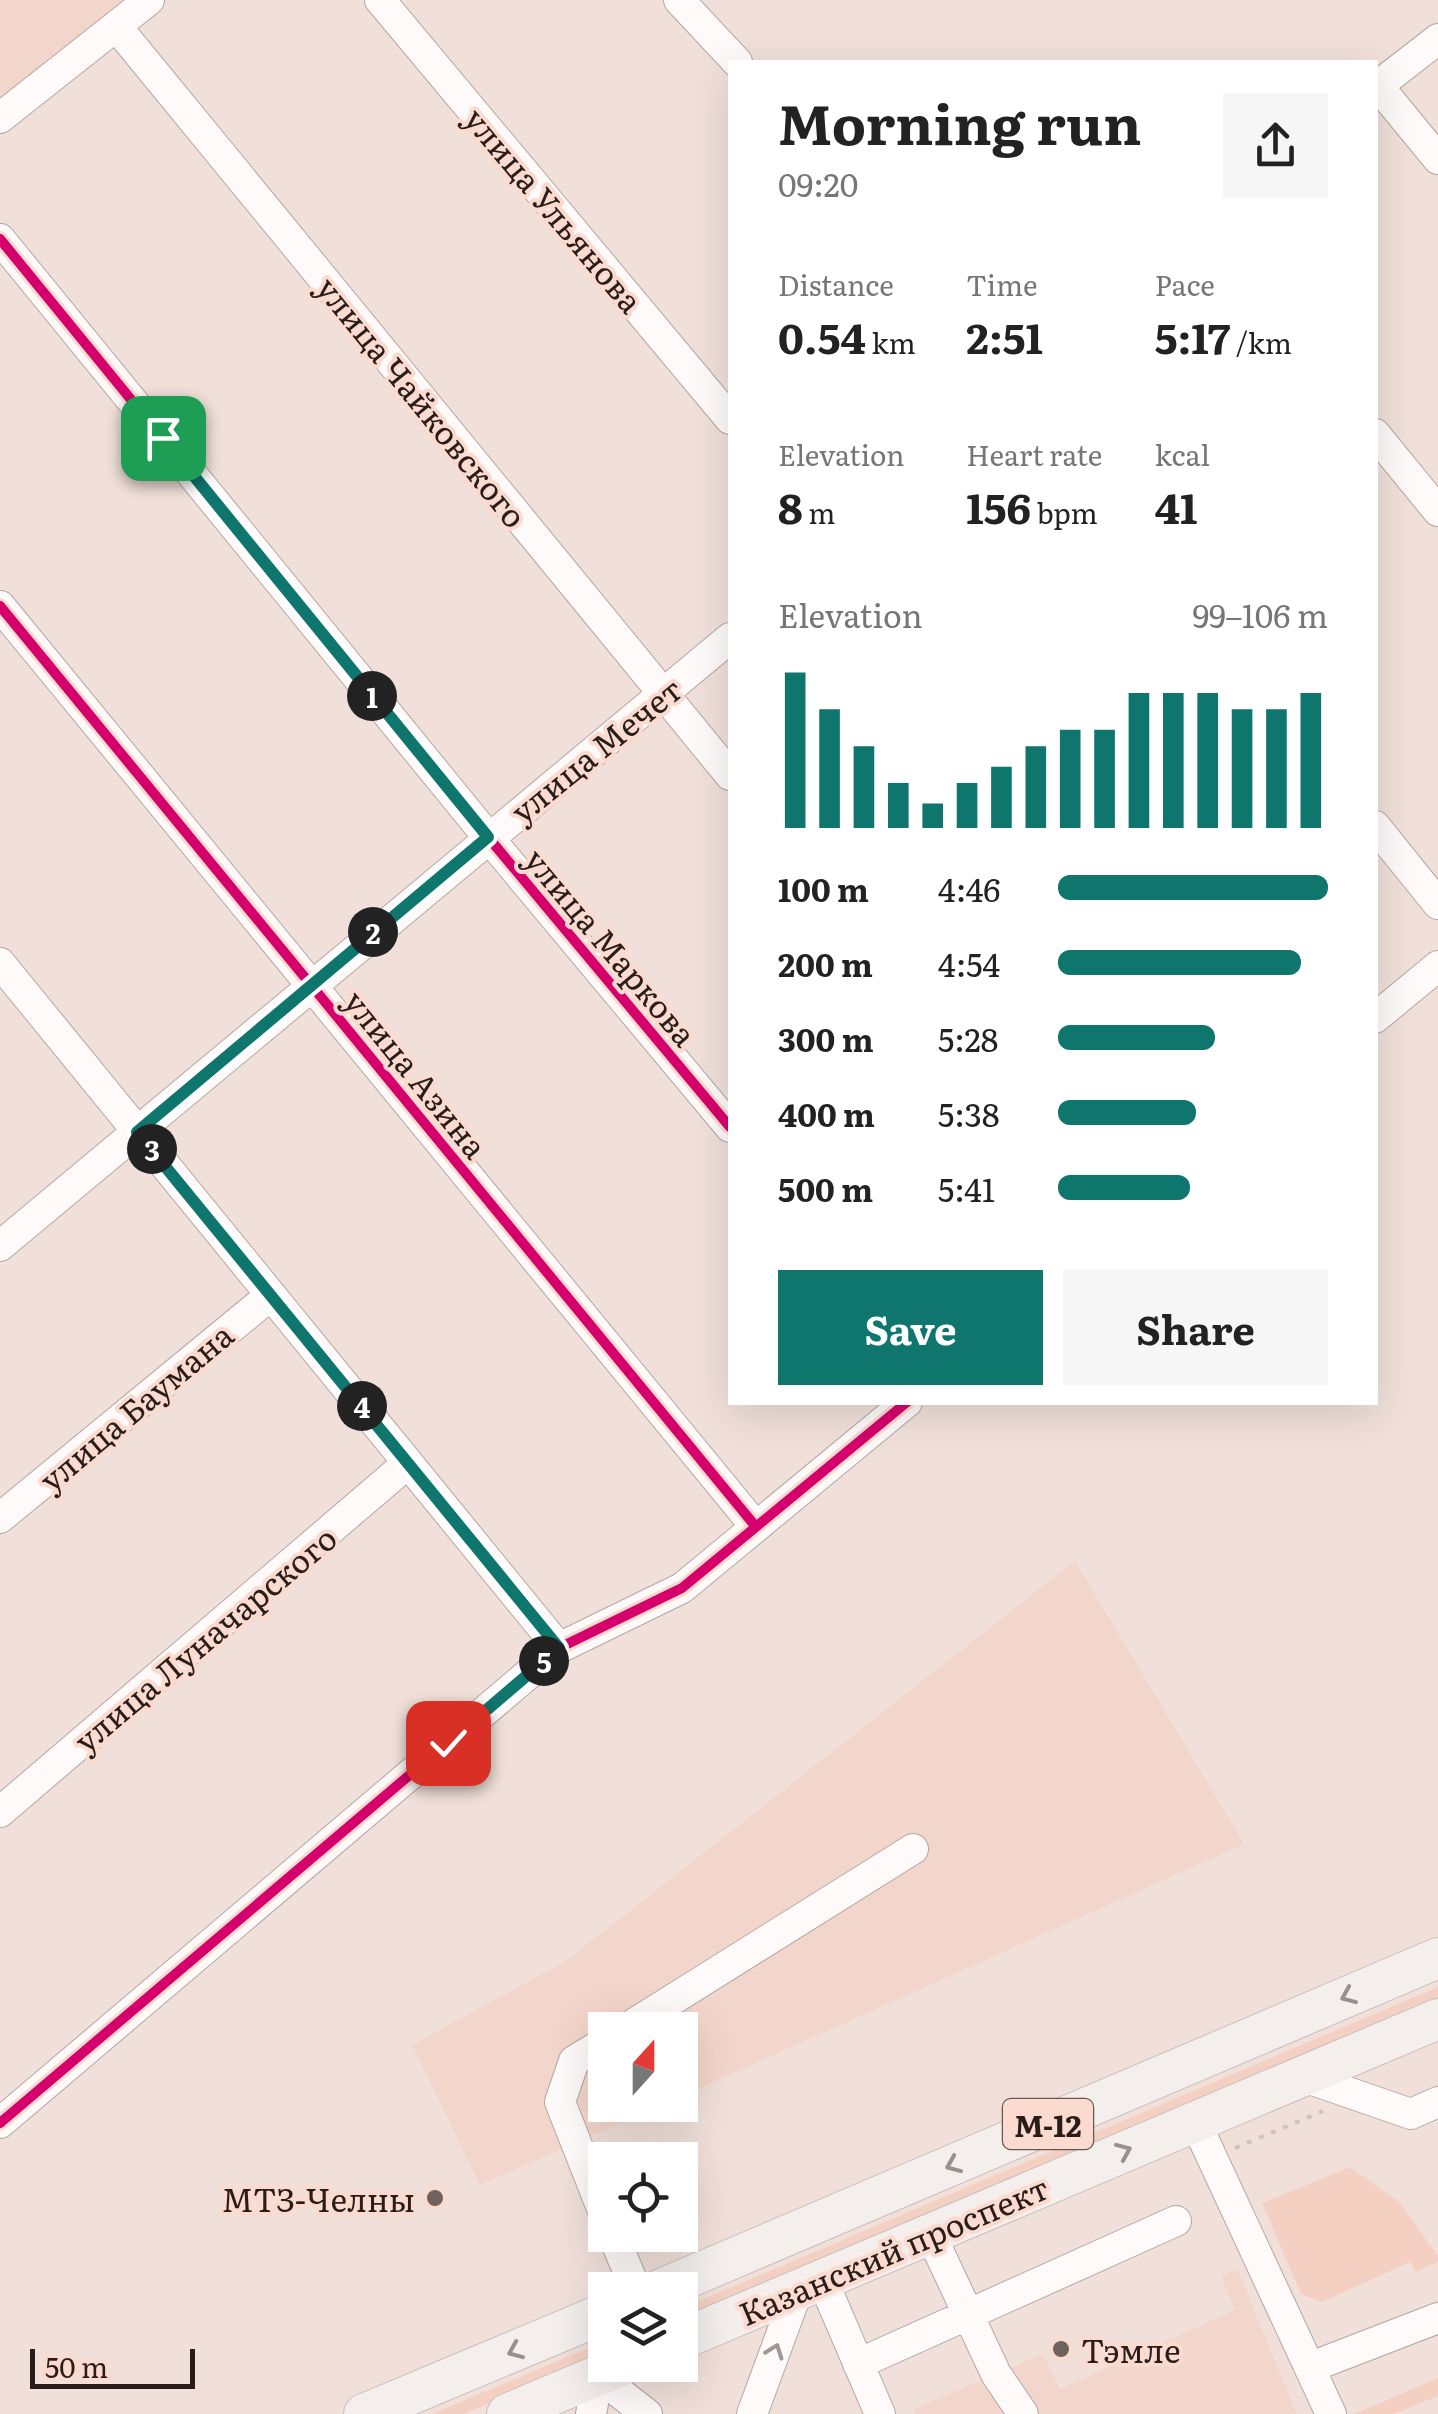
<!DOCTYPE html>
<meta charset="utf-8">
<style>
:root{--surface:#fff;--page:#f6f6f6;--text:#222;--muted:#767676;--accent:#0f766e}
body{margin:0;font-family:Literata,serif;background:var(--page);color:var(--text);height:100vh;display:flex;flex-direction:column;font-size:38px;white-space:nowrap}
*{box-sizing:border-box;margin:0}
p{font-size:32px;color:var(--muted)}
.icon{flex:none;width:55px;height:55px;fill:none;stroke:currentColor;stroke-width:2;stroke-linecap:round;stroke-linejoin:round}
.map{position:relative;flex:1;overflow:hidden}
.drawer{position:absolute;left:728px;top:60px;width:650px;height:1345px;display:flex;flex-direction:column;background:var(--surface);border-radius:0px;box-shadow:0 10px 40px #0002}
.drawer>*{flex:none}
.needle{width:65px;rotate:21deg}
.fabs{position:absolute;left:588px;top:2012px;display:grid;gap:20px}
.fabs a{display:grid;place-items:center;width:110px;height:110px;border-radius:0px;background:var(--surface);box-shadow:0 10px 40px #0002;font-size:50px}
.scale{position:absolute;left:30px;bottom:25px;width:165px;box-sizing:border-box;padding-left:10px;border:5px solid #291d19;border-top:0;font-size:28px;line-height:35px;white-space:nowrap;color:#291d19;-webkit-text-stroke:8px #fbdbd0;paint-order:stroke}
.pin{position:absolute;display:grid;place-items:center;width:85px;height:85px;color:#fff;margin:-42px;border-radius:20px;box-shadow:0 5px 15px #0006}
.km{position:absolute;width:50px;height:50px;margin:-25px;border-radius:50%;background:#222;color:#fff;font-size:28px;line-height:50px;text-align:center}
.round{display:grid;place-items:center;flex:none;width:105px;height:105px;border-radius:0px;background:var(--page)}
.overview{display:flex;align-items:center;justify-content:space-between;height:170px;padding:0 50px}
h1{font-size:55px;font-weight:700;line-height:75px}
.stats{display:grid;grid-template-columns:repeat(3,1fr);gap:15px;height:170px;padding:10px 50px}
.stats div{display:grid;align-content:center}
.stats b{font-size:42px;font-weight:700}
.stats small{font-size:28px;font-weight:400}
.stats p{font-size:28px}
.chart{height:280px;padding:20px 50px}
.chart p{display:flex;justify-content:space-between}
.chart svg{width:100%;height:180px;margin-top:10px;stroke:var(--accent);stroke-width:6}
.button{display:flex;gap:20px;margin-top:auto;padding:20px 50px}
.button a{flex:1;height:115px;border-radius:0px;background:var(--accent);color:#fff;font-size:40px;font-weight:700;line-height:115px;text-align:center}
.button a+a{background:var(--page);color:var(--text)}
ul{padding:0 50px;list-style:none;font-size:32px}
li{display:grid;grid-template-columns:160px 120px 1fr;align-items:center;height:75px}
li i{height:25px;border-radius:12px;background:var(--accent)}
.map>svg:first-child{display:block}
.built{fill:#f3d6cb}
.green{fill:#f4d0c3}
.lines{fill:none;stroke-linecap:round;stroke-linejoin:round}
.minor-casing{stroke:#b4a7a2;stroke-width:32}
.major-casing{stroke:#c7bebb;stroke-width:42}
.path{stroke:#cac3c0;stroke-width:4;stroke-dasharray:5 8;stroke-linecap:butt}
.minor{stroke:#fdfaf9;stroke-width:30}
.major{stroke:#f4eeed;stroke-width:40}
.cycleway-casing{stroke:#fbdbd0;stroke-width:16}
.cycleway{stroke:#d6006c;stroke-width:10}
.oneway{stroke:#99908e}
.oneway2{stroke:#9e9794}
.route-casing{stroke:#fff;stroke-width:20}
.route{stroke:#0f766e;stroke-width:12}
.poi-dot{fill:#6f615d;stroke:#fbdbd0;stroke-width:4}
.labels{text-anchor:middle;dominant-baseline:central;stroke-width:8;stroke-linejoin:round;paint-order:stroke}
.shield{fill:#fbdbd0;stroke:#685650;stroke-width:2.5}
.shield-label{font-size:30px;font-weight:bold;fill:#291d19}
.street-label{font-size:32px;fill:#291d19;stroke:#fbdbd0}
.poi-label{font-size:32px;fill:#291d19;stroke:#fbdbd0;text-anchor:end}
</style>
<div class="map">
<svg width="1438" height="2414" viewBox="0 0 1438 2414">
<rect width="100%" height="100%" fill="#f1e0da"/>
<path class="built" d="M0 0H132L0 105Z
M1075 1561 1244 1844 680 2097V2030H605V2105H662L480 2185 412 2045 566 1961Z
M1237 2269 1297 2414H916L914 2409 1043 2354 1060 2389 1235 2310 1221 2276Z"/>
<path class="green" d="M1438 1987V2000L680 2322V2309Z
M1350 2167 1400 2203 1438 2256V2262L1416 2272 1410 2262 1322 2302 1301 2294 1262 2203Z
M605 2341V2354L464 2414H432Z
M1438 2378V2396L1394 2414H1354Z"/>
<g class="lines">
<g class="minor-casing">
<path id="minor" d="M380 0 730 419
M679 0 737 62
M116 26 730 775
M1378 86 1438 159
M1375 88 1438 39
M0 118 149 0
M0 239 488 837 730 1127
M1375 434 1438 511
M0 606 756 1527
M1375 826 1438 904
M0 963 559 1648
M1375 1018 1438 966
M0 1246 730 638
M0 1518 271 1295
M0 1812 408 1463
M624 2030 913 1849
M605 2042 574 2061 560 2102 605 2216
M1301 2076 1411 2114 1438 2102
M1195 2121 1331 2414
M0 2123 559 1648 682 1588 907 1402
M930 2233 996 2374 1023 2414
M613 2235 636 2290
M822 2279 880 2414
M858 2364 1176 2221
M1311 2367 1438 2318
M591 2414 598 2376 647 2414
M752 2414 798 2289"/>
</g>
<g class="major-casing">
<path id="major" d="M659 2290 1438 1958
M680 2340 1438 2019
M364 2414 605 2313
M507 2414 623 2365"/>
</g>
<path class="path" d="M1235 2148 1323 2111"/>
<use href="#minor" class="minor"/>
<use href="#major" class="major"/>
<g class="cycleway-casing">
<path id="cycleway" d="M0 239 488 837 730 1127
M0 606 756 1527
M0 2123 559 1648 682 1588 907 1402"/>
</g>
<use href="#cycleway" class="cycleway"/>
</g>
<defs><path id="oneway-chevron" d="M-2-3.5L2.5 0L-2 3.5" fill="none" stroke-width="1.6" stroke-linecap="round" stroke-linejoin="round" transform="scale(2.5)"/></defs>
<g class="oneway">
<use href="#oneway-chevron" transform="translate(1348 1996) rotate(157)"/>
<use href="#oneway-chevron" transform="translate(1124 2151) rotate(-23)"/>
<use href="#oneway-chevron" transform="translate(953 2165) rotate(157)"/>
<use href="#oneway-chevron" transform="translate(515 2351) rotate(157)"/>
</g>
<use class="oneway2" href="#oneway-chevron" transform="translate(775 2351) rotate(-70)"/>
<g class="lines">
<g class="route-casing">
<path id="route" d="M163 438 488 837 137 1132 559 1648 448 1743"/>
</g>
<use href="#route" class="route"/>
</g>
<g class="poi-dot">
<circle cx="435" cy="2198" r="10"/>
<circle cx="1061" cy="2349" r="10"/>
</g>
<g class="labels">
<rect class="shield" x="1003" y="2099" width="90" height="50" rx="8"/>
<g class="shield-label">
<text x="1048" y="2124">М-12</text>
</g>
<g class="street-label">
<text transform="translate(555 209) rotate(50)">улица Ульянова</text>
<text transform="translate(423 401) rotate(51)">улица Чайковского</text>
<text transform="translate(595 749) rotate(-39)">улица Мечет</text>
<text transform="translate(612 946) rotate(50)">улица Маркова</text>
<text transform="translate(417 1073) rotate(51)">улица Азина</text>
<text transform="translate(135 1406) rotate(-40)">улица Баумана</text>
<text transform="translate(204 1638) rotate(-40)">улица Луначарского</text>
<text transform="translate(893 2249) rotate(-23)">Казанский проспект</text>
</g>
<g class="poi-label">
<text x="415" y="2198">МТЗ-Челны</text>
<text x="1081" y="2349" text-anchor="start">Тэмле</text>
</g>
</g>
</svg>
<div class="fabs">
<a><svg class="needle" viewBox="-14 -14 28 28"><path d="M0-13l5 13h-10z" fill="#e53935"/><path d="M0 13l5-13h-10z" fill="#767676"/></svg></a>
<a><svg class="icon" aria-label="locate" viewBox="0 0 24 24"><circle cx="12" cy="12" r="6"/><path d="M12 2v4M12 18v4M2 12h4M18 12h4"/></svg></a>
<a><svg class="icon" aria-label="layers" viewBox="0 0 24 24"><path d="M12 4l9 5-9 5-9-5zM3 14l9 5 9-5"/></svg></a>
</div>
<div class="scale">50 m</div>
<div class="pin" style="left:163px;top:438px;background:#1e9e55"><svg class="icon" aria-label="arrive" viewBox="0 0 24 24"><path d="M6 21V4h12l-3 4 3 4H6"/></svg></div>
<div class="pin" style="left:448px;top:1743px;background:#d93025"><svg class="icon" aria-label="check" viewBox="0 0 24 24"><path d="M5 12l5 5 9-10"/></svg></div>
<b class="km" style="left:372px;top:696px">1</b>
<b class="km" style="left:373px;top:932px">2</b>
<b class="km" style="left:152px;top:1149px">3</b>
<b class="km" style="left:362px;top:1406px">4</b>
<b class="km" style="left:544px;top:1661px">5</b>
<section class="drawer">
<div class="overview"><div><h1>Morning run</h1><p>09:20</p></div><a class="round"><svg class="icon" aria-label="share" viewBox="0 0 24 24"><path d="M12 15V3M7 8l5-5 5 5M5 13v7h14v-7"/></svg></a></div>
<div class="stats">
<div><p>Distance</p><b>0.54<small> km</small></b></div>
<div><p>Time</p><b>2:51</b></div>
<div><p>Pace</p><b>5:17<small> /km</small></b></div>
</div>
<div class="stats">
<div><p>Elevation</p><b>8<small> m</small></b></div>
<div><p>Heart rate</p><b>156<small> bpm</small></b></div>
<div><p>kcal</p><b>41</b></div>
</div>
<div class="chart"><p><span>Elevation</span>99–106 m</p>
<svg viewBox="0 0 160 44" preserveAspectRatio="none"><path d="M5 44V6M15 44V15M25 44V24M35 44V33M45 44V38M55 44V33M65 44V29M75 44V24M85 44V20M95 44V20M105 44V11M115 44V11M125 44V11M135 44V15M145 44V15M155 44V11"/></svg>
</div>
<ul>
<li><b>100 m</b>4:46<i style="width:100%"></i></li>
<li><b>200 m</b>4:54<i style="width:90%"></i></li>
<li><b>300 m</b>5:28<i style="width:58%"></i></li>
<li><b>400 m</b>5:38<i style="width:51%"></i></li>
<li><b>500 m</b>5:41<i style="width:49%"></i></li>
</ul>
<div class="button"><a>Save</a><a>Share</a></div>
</section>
</div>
